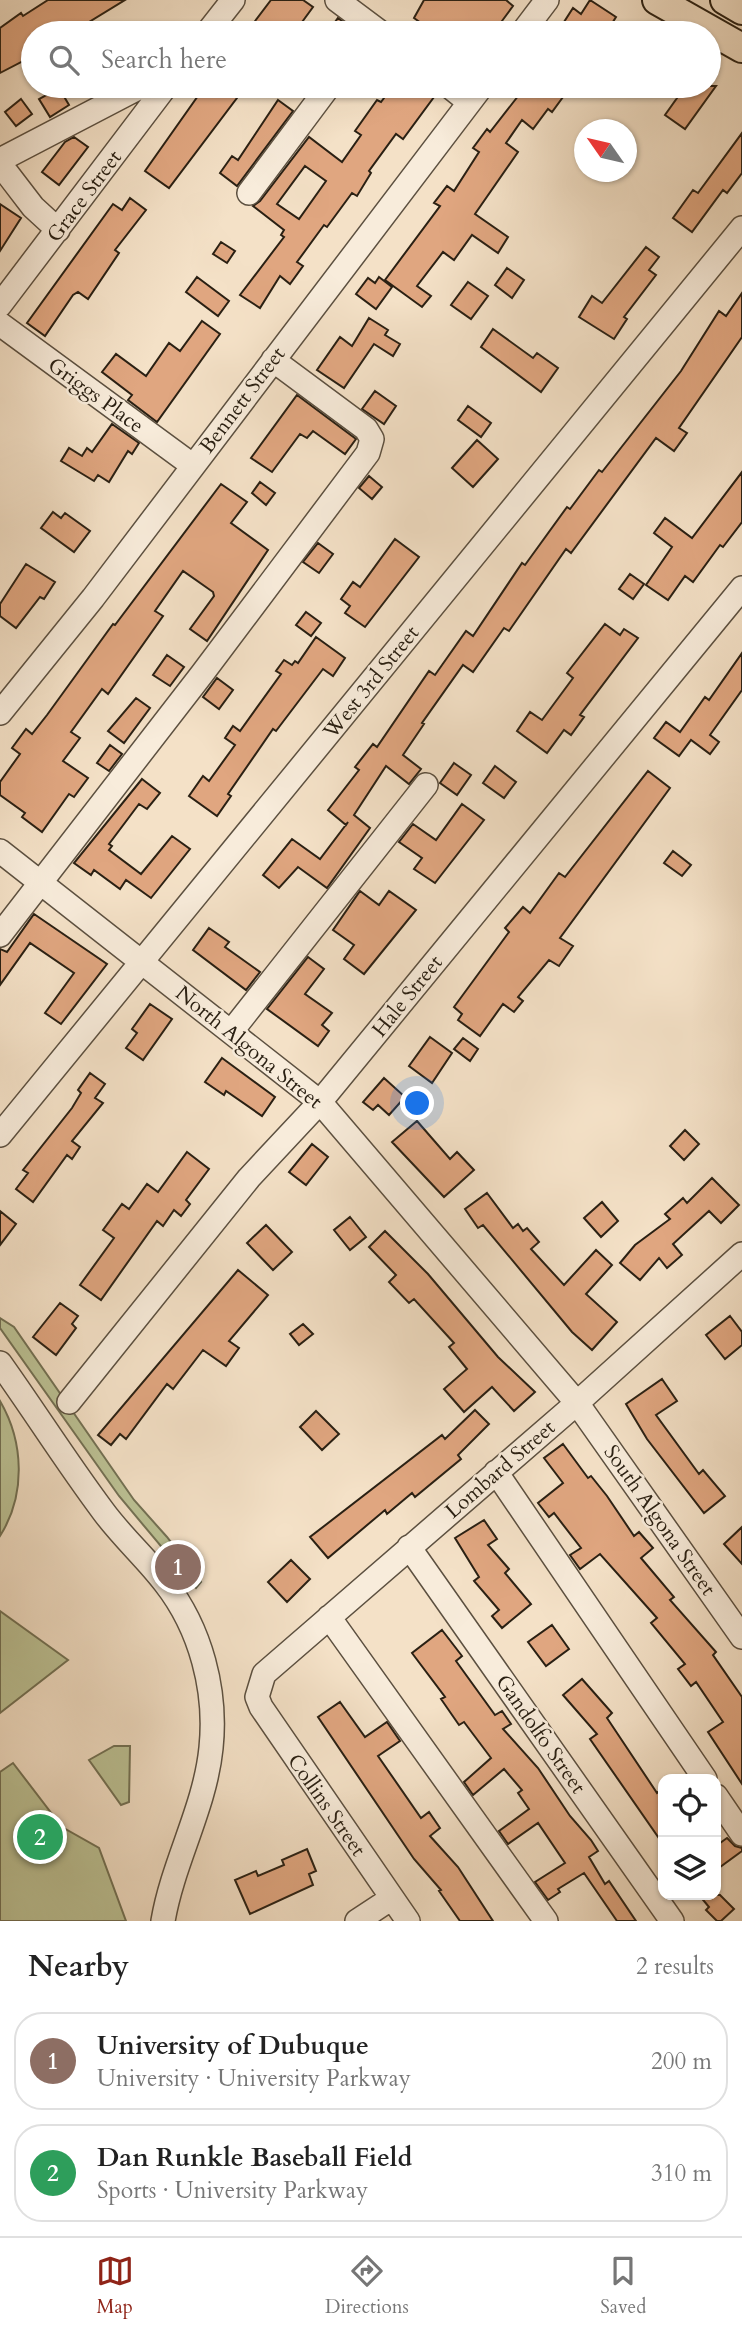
<!DOCTYPE html>
<html lang="en">
<head>
<meta charset="utf-8">
<style>
  :root { --surface:#fff; --page:#f2f2f2; --text:#222; --muted:#767676; --line:#e0e0e0; --accent:#8f2418 }
  body { margin:0; font-family:Cardo,serif; background:var(--page); color:var(--text) }
  .controls { position:absolute; right:21px; bottom:21px; display:grid; overflow:hidden; border-radius:14px; box-shadow:0 2px 5px #0004 }
  .controls button { width:63px; height:63px; display:grid; place-items:center; padding:0; border:0; border-bottom:2px solid var(--line); background:var(--surface); color:var(--text); font:35px sans-serif }
  .compass { position:absolute; left:574px; top:119px; width:63px; height:63px; border-radius:50%; background:var(--surface); box-shadow:0 2px 5px #0004; rotate:304deg }
  .you { position:absolute; left:418px; top:1104px; width:24px; height:24px; margin:-18px; border:5px solid #fff; border-radius:50%; background:#1a73e8; box-shadow:0 0 0 10px #1a73e833 }
  .badge { display:grid; place-items:center; width:46px; height:46px; border-radius:50%; background:var(--accent); color:#fff; font-size:23px; font-weight:700 }
  .pin { position:absolute; translate:-50% -50%; border:4px solid #fff; box-shadow:0 2px 7px #0006 }
  .list { margin:0; padding:0; list-style:none }
  h2 { display:flex; justify-content:space-between; align-items:center; height:91px; margin:0; padding:0 28px; font-size:30px }
  h2 small { font-size:23px; font-weight:400; color:var(--muted) }
  .list li { display:grid; grid-template-columns:46px 1fr auto; gap:21px; align-items:center; box-sizing:border-box; height:98px; margin:0 14px 14px; padding:0 14px; border:2px solid var(--line); border-radius:28px }
  .list b { display:block; font-size:26px; white-space:nowrap }
  .list p { margin:0; font-size:23px; white-space:nowrap; color:var(--muted) }
  .list em { font-size:23px; font-style:normal; color:var(--muted) }
  .icon { flex:none; width:38px; height:38px; fill:none; stroke:currentColor; stroke-width:2; stroke-linecap:round; stroke-linejoin:round }
  .map { position:relative; flex:none; width:742px; height:1921px; overflow:hidden }
  .search { position:absolute; background:var(--surface); box-shadow:0 2px 5px #0004; left:21px; right:21px; top:21px; height:77px; display:flex; align-items:center; gap:18px; box-sizing:border-box; padding:0 24px; border-radius:38px; color:var(--muted); font-size:26px }
  .sheet { height:315px; background:var(--surface) }
  nav { display:flex; justify-content:space-around; align-items:center; box-sizing:border-box; height:98px; border-top:2px solid var(--line); background:var(--surface); font-size:19px; color:var(--muted) }
  nav a { display:grid; justify-items:center; gap:4px }
  nav .on { color:var(--accent) }
  .map>svg:first-child { display:block }
  .green { fill:#bcc295; stroke:#737154; stroke-width:2 }
  .building { fill:#e0a680; stroke:#2a2013; stroke-width:2; fill-rule:evenodd }
  .lines { fill:none; stroke-linecap:round; stroke-linejoin:round }
  .minor-casing { stroke:#5c5040; stroke-width:26 }
  .major-casing { stroke:#2a2013; stroke-width:32 }
  .minor { stroke:#f8ecdb; stroke-width:23 }
  .major { stroke:#f4e1c7; stroke-width:28 }
  .labels { text-anchor:middle; stroke-width:5; stroke-linejoin:round; paint-order:stroke }
  .street-label { font-size:21px; fill:#2a2013; stroke:#f8ecdb }
</style>
</head>
<body>
<div class="map">
<svg width="742" height="1921" viewBox="0 0 742 1921">
  <rect width="100%" height="100%" fill="#f4e1c7"/>
  <filter id="stains"><feTurbulence type="fractalNoise" baseFrequency=".00286" numOctaves="4"/><feColorMatrix values="0 0 0 0 .2 0 0 0 0 .09 0 0 0 0 .02 0 0 0 .5 -.17"/></filter>
  <radialGradient id="worn" r=".72"><stop offset=".6" stop-color="#630" stop-opacity="0"/><stop offset="1" stop-color="#630" stop-opacity=".3"/></radialGradient>
  <!-- green -->
  <path class="green" d="M0 1318 14 1327 134 1500 167 1537 201 1582 196 1588 119 1496 0 1328Z
    M0 1401C24 1442 26 1495 0 1536Z
    M0 1611 68 1660 0 1713Z
    M114 1746H130L129 1802 121 1805 89 1760Z
    M13 1763 62 1827 99 1848 126 1921H0V1772Z"/>
  <!-- building -->
  <path class="building" d="M48 0H125L71 33H33V56L0 73V28L21 13 23 16Z
    M271 0H303L313 7 294 33H246Z
    M424 0H506L513 6 499 25 508 33H435L414 18Z
    M590 0 616 17 606 33H581L564 22 573 8 581 14Z
    M338 18 358 33H327Z
    M205 86H246L169 188 145 171Z
    M393 86H418L434 97 403 139 396 134 369 171 371 173 357 196 352 193 327 227 324 225 297 262 303 266 290 284 280 276 260 308 240 295 284 237 281 235 284 230 253 206 260 201 309 137 342 162 361 135 355 131 377 100 381 102ZM305 166 326 181 299 219 277 204Z
    M526 86H571L552 112 548 109 533 129 522 120 506 143 518 152 475 214 508 237 498 253 472 235 454 260 443 252 417 286 431 296 422 307 385 280 440 206 434 203 447 186 454 191 479 152 473 148 487 129 490 132Z
    M657 86H716L685 129 665 115 677 98Z
    M59 88 69 105 50 117 39 99Z
    M21 99 32 114 16 126 5 112Z
    M278 100 293 111 237 186 220 173 232 156 238 160Z
    M742 133V173L727 193 723 190 692 232 673 218 693 190 698 193Z
    M74 137 88 147 59 185 42 172 65 142Z
    M130 198 146 210 115 250 119 253 88 299 78 292 73 295 45 336 27 323 113 204 122 210Z
    M0 204 21 218 0 251Z
    M221 242 235 251 227 263 213 254Z
    M646 247 659 257 649 270 656 275 624 317 627 319 614 339 579 317 592 296 602 303Z
    M507 268 524 280 512 298 495 285Z
    M197 277 229 301 218 316 186 292Z
    M379 277 392 287 376 309 356 294 368 278 375 283Z
    M468 282 488 296 471 319 451 305Z
    M742 293V337L679 428 687 433 674 451 656 438 571 553 566 549 509 631 504 628 473 672 463 665 422 723 424 724 403 755 421 769 409 784 386 766 354 815 370 828 327 888 298 867 279 888 263 875 292 839 320 859 348 822 346 825 328 810 359 770 355 767 373 744 377 747 429 671 435 675 466 631 473 636 522 563 525 565 567 507 570 509 599 470 602 472 681 371 719 311 726 316Z
    M369 318 388 330 385 335 400 344 393 356 374 344 344 388 317 370 340 337 352 346Z
    M202 321 220 334 157 422 128 400 132 395 102 372 116 354 146 376 169 343 180 351Z
    M493 329 533 358 537 353 558 368 541 392 481 347Z
    M375 391 396 406 384 424 362 409Z
    M297 395 356 439 345 454 313 431 307 438 300 434 272 472 251 458Z
    M468 406 491 423 481 437 458 420Z
    M112 424 139 443 132 454 128 451 109 482 98 475 94 481 61 461 69 448 82 456 87 448 92 452Z
    M477 440 498 459 473 487 452 468Z
    M742 472V522L723 547 720 545 693 582 685 576 668 600 646 585 672 547 654 533 665 518 692 538Z
    M369 476 382 487 372 499 359 488Z
    M260 482 275 493 266 505 252 493Z
    M221 484 247 502 231 523 268 550 207 641 190 629 214 596 213 592 183 571 155 611 163 616 108 694 102 689 71 732 80 738 63 761 88 778 74 797 69 794 42 832 22 817 25 813 0 795V782L20 754 12 748 26 729 32 734 47 715 113 624 115 625Z
    M53 512 61 518 65 513 90 531 74 552 41 528Z
    M395 539 419 557 365 627 345 613 350 606 341 599 353 582 360 587Z
    M318 543 333 554 319 573 303 562Z
    M26 564 55 582 44 599 40 597 16 628 0 616V604Z
    M630 574 644 584 633 599 619 589Z
    M306 612 321 623 311 636 296 625Z
    M605 624 620 635 624 629 638 638 580 715 584 717 571 735 564 730 547 753 517 731 530 712 542 720 573 678 567 673Z
    M316 637 345 658 333 676 323 669 276 731 273 729 228 794 231 796 217 816 189 796 203 776 209 781 235 745 225 738 233 726 240 731 281 674 276 671 284 660 292 665 295 661 298 663Z
    M742 653V690L710 735 719 742 710 754 691 740 679 756 654 738 666 722 680 732 705 697 709 700Z
    M167 655 184 667 170 686 153 675Z
    M217 678 233 690 219 709 203 697Z
    M136 698 150 708 124 743 108 731Z
    M110 745 122 754 109 771 97 763Z
    M454 763 471 775 457 795 440 783Z
    M495 766 516 782 504 798 483 783Z
    M648 771 670 788 560 938 573 946 559 966 549 960 518 997 523 1001 514 1012 503 1004 480 1036 458 1020 462 1014 454 1007 509 932 505 928 523 907 530 913 559 873 565 877Z
    M142 779 160 793 147 809 139 804 109 844 112 846 109 850 141 874 172 836 190 849 151 898 126 880 120 889 94 870 91 875 74 863Z
    M462 804 484 820 435 883 414 869 422 858 399 842 413 824 436 840Z
    M673 851 691 865 682 876 664 863Z
    M360 891 379 905 389 891 416 910 364 974 344 959 354 945 333 930Z
    M34 914 107 964 61 1024 45 1013 74 973 30 943 0 985V949L7 952Z
    M209 928 229 942 225 947 260 972 246 990 193 950Z
    M308 957 324 969 305 994 332 1013 322 1025 329 1031 318 1046 267 1009Z
    M150 1004 172 1019 143 1060 126 1048 137 1033 132 1029Z
    M430 1037 452 1053 432 1083 409 1066Z
    M463 1038 478 1049 470 1061 454 1049Z
    M222 1058 275 1097 262 1116 226 1091 224 1095 205 1082Z
    M90 1073 105 1084 95 1098 103 1103 72 1141 80 1147 72 1159 67 1155 33 1202 16 1189 28 1173 23 1170 72 1108 81 1093 78 1090Z
    M384 1078 405 1097 389 1115 378 1105 373 1110 363 1102Z
    M417 1121 450 1159 457 1152 474 1170 444 1197 392 1142Z
    M685 1130 699 1144 684 1160 670 1146Z
    M312 1144 328 1157 306 1185 289 1172Z
    M187 1152 209 1169 186 1200 190 1204 181 1216 174 1210 163 1226 157 1221 101 1300 80 1285 114 1238 103 1230 122 1204 129 1209 147 1184 158 1192Z
    M712 1178 739 1205 721 1223 709 1211 673 1244 682 1255 667 1268 659 1258 640 1280 620 1263 635 1245 670 1219 665 1214 683 1198 687 1203Z
    M487 1193 513 1228 518 1224 523 1231 527 1228 539 1242 531 1249 564 1285 596 1250 612 1265 586 1294 617 1322 592 1350 572 1332 483 1225 478 1228 465 1209Z
    M602 1202 618 1221 601 1237 584 1218Z
    M0 1211 16 1224 0 1245Z
    M350 1217 366 1237 350 1250 334 1230Z
    M266 1225 292 1252 273 1270 247 1243Z
    M385 1231 428 1274 498 1357 535 1392 514 1411 492 1387 464 1412 444 1389 467 1369 449 1347 454 1343 414 1299 409 1303 389 1282 396 1275 369 1247Z
    M238 1270 268 1295 229 1341 239 1348 226 1366 203 1350 173 1389 167 1384 126 1439 120 1434 111 1445 98 1435Z
    M60 1303 78 1316 72 1324 76 1328 56 1355 33 1337Z
    M730 1316 742 1332V1345L725 1359 706 1335Z
    M303 1324 313 1334 299 1345 290 1334Z
    M662 1379 677 1401 656 1415 699 1474 703 1470 725 1496 704 1513 647 1439 626 1404Z
    M475 1410 489 1424 458 1455 461 1459 415 1497 412 1493 387 1514 385 1510 328 1558 310 1537 442 1435 445 1439Z
    M316 1411 339 1434 322 1450 300 1427Z
    M563 1444 588 1478 591 1476 607 1496 634 1536 639 1532 653 1548 641 1558 674 1597 670 1600 716 1652 713 1655 742 1697V1784L708 1732 723 1722 696 1682 691 1686 678 1669 685 1664 651 1623 657 1618 600 1554 580 1569 570 1555 581 1548 554 1513 549 1517 538 1503 563 1483 544 1458Z
    M484 1520 497 1539 488 1545 509 1569 505 1573 531 1604 502 1628 492 1616 499 1610 474 1581 479 1577 455 1538Z
    M742 1527V1564L724 1544Z
    M291 1560 310 1579 287 1602 268 1582Z
    M552 1625 569 1649 546 1666 528 1642Z
    M442 1630 462 1656 456 1661 495 1715 502 1711 511 1724 503 1729 538 1768 570 1816 591 1840 598 1851 589 1857 605 1884 609 1881 636 1921H617L584 1873 558 1889 560 1892 548 1900 535 1882 565 1863 538 1823 508 1844 499 1831 529 1809 518 1793 522 1790 504 1769 473 1795 464 1782 491 1758 464 1722 459 1725 441 1699 445 1697 412 1653Z
    M582 1679 612 1713 607 1718 657 1793 663 1788V1844L590 1739 597 1734 563 1695Z
    M340 1702 365 1737 387 1722 400 1741 378 1756 421 1818 429 1812 440 1828 430 1836 458 1867 493 1921H460L439 1891 441 1890 414 1859 318 1717Z
    M727 1838 735 1846 742 1848V1851L716 1870V1846Z
    M307 1849 316 1871 309 1874 313 1885 250 1914 235 1880 256 1871 258 1876 284 1865 282 1860Z
    M699 1895H720L734 1909 721 1921H717L706 1910 709 1907Z"/>
  <g class="lines">
    <!-- minor casing -->
    <g class="minor-casing">
      <path id="minor" d="M337 0 381 33
        M207 33 233 0
        M522 33 547 0
        M449 86 469 102
        M0 160 142 86
        M0 164 33 207 58 230
        M249 193 329 86
        M0 305 166 86
        M0 324 192 465
        M0 713 93 598 482 86
        M0 851 320 1102 577 1403 742 1637
        M0 935 202 674 368 453 372 439 366 429 273 360
        M231 1032 426 785
        M0 1135 742 228
        M0 1363C35 1412 67 1463 103 1511 122 1537 146 1558 165 1583 201 1629 217 1691 211 1748 205 1808 173 1862 163 1921
        M69 1402 249 1178 320 1102 742 588
        M496 1472 705 1779
        M409 1547 672 1921
        M329 1617 546 1921
        M716 1796 742 1834
        M357 1921 392 1898
        M408 1921 261 1707 257 1697 264 1674 577 1403 742 1254"/>
    </g>
    <!-- major casing -->
    <g class="major-casing">
      <path id="major" d="M657 0 742 48
        M725 0 742 10"/>
    </g>
    <!-- minor -->
    <use href="#minor" class="minor"/>
    <!-- major -->
    <use href="#major" class="major"/>
  </g>
  <g class="labels">
    <!-- street labels -->
    <g class="street-label">
      <text transform="translate(84 196) rotate(-53)" y="7">Grace Street</text>
      <text transform="translate(96 395) rotate(36)" y="7">Griggs Place</text>
      <text transform="translate(242 400) rotate(-53)" y="7">Bennett Street</text>
      <text transform="translate(371 682) rotate(-51)" y="7">West 3rd Street</text>
      <text transform="translate(407 996) rotate(-51)" y="7">Hale Street</text>
      <text transform="translate(249 1047) rotate(39)" y="7">North Algona Street</text>
      <text transform="translate(500 1469) rotate(-41)" y="7">Lombard Street</text>
      <text transform="translate(660 1520) rotate(55)" y="7">South Algona Street</text>
      <text transform="translate(541 1734) rotate(55)" y="7">Gandolfo Street</text>
      <text transform="translate(327 1805) rotate(55)" y="7">Collins Street</text>
    </g>
  </g>
  <rect width="100%" height="100%" filter="url(#stains)"/>
  <rect width="100%" height="100%" fill="url(#worn)"/>
</svg>
<div class="controls">
<button><svg class="icon" aria-label="locate" viewBox="0 0 24 24"><circle cx="12" cy="12" r="6"/><path d="M12 2v4M12 18v4M2 12h4M18 12h4"/></svg></button>
<button><svg class="icon" aria-label="layers" viewBox="0 0 24 24"><path d="M12 4l9 5-9 5-9-5zM3 14l9 5 9-5"/></svg></button>
</div>
<svg class="compass" viewBox="-18 -18 36 36"><path d="M0-13l5 13h-10z" fill="#e53935"/><path d="M0 13l5-13h-10z" fill="#767676"/></svg>
<div class="you"></div>
<div class="pin badge" style="left:178px;top:1567px;background:#8d6e63">1</div>
<div class="pin badge" style="left:40px;top:1837px;background:#2e9e5b">2</div>
<div class="search"><svg class="icon" aria-label="search" viewBox="0 0 24 24"><circle cx="10" cy="10" r="6"/><path d="M15 15l6 6"/></svg>Search here</div>
</div>
<section class="sheet">
<h2>Nearby<small>2 results</small></h2>
<ul class="list">
<li><span class="badge" style="background:#8d6e63">1</span><div><b>University of Dubuque</b><p>University · University Parkway</p></div><em>200 m</em></li>
<li><span class="badge" style="background:#2e9e5b">2</span><div><b>Dan Runkle Baseball Field</b><p>Sports · University Parkway</p></div><em>310 m</em></li>
</ul>
</section>
<nav>
<a class="on"><svg class="icon" aria-label="map" viewBox="0 0 24 24"><path d="M3 6l6-2 6 2 6-2v14l-6 2-6-2-6 2zM9 4v14M15 6v14"/></svg>Map</a>
<a><svg class="icon" aria-label="directions" viewBox="0 0 24 24"><path d="M12 3l9 9-9 9-9-9zM9 14v-3h6M13 9l2 2-2 2"/></svg>Directions</a>
<a><svg class="icon" aria-label="saved" viewBox="0 0 24 24"><path d="M7 4h10v16l-5-4-5 4z"/></svg>Saved</a>
</nav>
</body>
</html>
